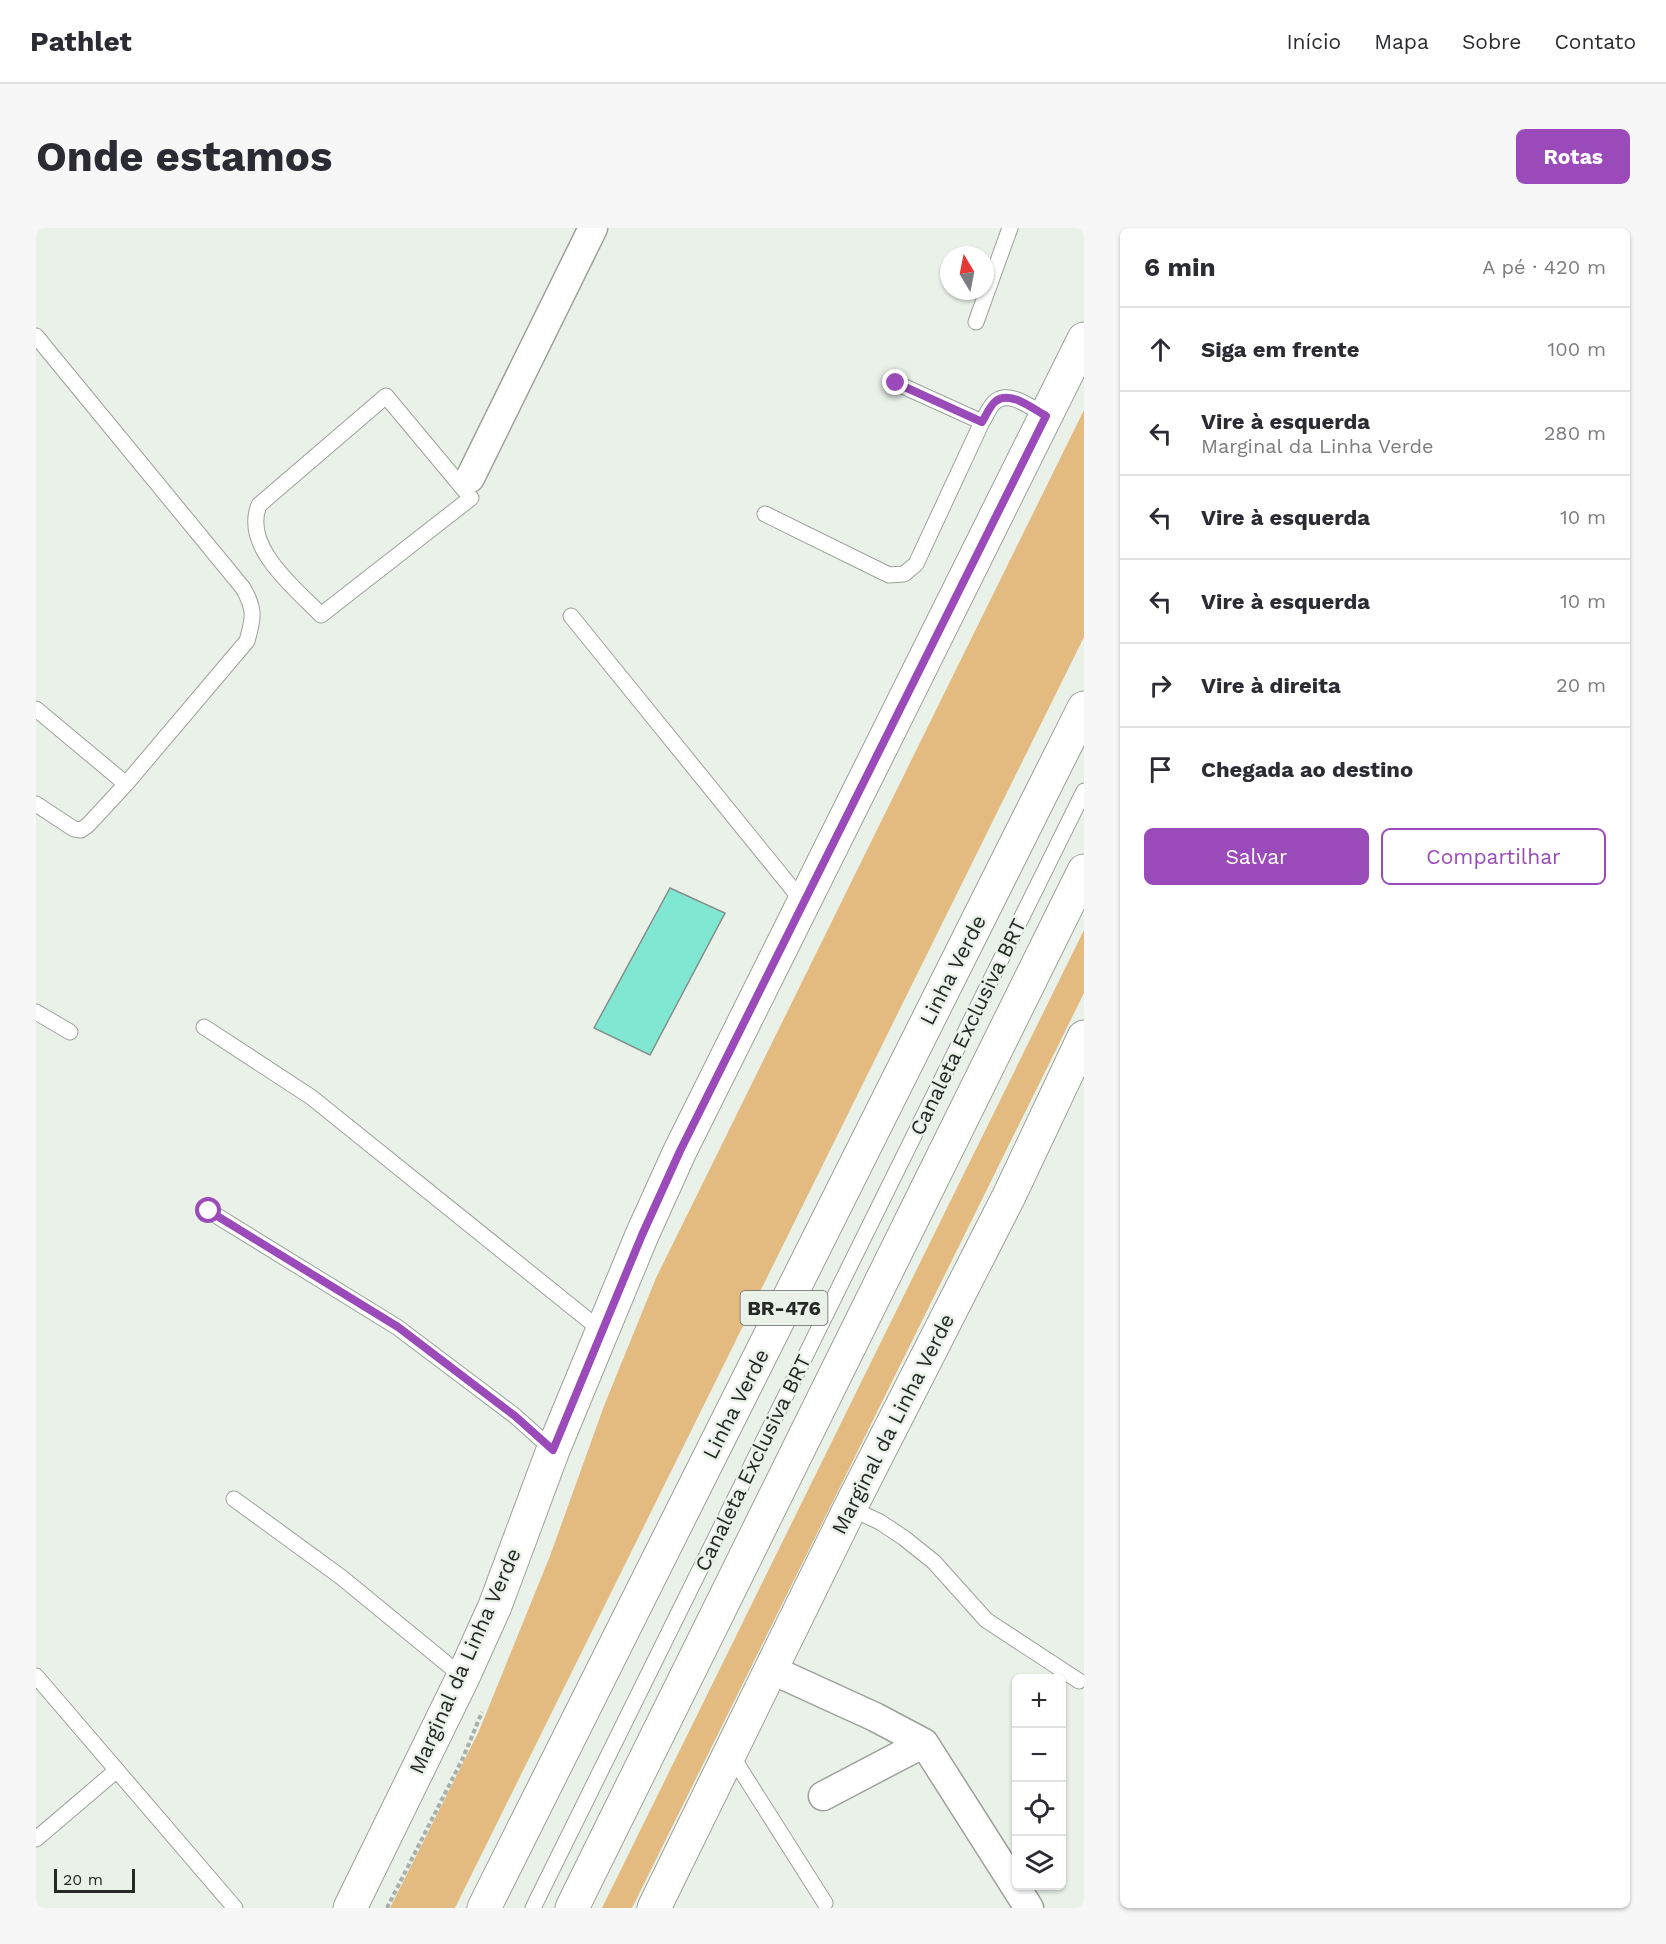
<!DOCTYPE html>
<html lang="pt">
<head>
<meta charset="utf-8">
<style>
  :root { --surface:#fff; --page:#f7f7f7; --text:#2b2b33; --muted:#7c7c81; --line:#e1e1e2; --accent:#9b4aba }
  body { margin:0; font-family:"Work Sans",sans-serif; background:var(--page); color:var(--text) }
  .controls { position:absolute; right:18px; bottom:18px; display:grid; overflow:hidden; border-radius:9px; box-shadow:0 2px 4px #0004 }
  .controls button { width:54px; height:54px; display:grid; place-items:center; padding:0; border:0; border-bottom:2px solid var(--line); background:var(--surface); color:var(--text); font:30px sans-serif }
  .compass { position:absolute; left:904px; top:18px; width:54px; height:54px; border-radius:50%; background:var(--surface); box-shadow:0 2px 4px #0004; rotate:350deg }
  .scale { position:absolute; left:18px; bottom:15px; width:81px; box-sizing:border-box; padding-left:6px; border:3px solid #262926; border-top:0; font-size:16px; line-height:21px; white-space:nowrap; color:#262926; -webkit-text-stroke:4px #e9f1e9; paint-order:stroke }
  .stop { position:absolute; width:18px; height:18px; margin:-14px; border:4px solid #9b4aba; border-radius:50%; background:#fff }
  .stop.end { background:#9b4aba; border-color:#fff; box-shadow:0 2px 6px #0008 }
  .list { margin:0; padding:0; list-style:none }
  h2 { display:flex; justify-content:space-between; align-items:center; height:78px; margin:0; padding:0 24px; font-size:26px }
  h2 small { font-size:20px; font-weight:400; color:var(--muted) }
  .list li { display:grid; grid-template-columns:39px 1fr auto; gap:18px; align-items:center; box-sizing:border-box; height:84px; padding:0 24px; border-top:2px solid var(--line) }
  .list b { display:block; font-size:22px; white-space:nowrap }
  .list p { margin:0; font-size:20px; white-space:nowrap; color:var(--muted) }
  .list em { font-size:20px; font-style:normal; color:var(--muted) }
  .actions { display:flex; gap:12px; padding:18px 24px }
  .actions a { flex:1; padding:14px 0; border:2px solid var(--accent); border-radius:9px; text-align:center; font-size:21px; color:var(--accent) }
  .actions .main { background:var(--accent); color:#fff }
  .icon { flex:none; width:33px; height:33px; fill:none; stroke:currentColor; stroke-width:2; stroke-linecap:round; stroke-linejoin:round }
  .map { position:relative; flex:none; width:1048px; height:1680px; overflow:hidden; border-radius:9px }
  header { display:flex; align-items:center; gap:36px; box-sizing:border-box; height:84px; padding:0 30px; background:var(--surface); border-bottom:2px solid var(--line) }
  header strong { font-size:28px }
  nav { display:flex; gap:33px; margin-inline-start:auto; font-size:21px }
  .intro { display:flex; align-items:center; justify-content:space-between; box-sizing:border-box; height:144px; padding:0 36px }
  h1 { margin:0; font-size:42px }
  .button { padding:15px 27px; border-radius:9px; background:var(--accent); color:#fff; font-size:21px; font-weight:700 }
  main { display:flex; gap:36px; padding:0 36px }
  aside { flex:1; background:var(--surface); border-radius:9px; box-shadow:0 2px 4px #0004 }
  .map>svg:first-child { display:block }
  .green { fill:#e3bb81 }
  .building { fill:#80e8d2; stroke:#848f8c; stroke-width:1.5 }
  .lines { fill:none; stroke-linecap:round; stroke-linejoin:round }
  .service-casing { stroke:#9ba29a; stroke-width:17 }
  .minor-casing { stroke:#9ba29a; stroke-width:31 }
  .secondary-casing { stroke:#9ba29a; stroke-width:35 }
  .trunk-casing { stroke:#9ba29a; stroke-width:35 }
  .path { stroke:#a9afa9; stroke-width:4; stroke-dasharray:4.5 3; stroke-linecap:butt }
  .service { stroke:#fff; stroke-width:15 }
  .minor { stroke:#fff; stroke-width:28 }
  .secondary { stroke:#fff; stroke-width:33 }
  .trunk { stroke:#fff; stroke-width:33 }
  .route { stroke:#9b4aba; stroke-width:8 }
  .labels { text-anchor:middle; stroke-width:5; stroke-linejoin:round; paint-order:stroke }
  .shield { fill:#e9f1e9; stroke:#606560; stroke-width:1.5 }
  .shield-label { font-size:20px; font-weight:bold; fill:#262926 }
  .street-label { font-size:21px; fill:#262926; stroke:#e9f1e9 }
</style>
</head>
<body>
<header>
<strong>Pathlet</strong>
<nav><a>Início</a><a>Mapa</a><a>Sobre</a><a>Contato</a></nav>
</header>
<div class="intro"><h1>Onde estamos</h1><a class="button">Rotas</a></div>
<main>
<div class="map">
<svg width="1048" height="1680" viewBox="0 0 1048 1680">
  <rect width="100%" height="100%" fill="#e9f1e9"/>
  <!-- green -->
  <path class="green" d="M1048 182V409L419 1680H354L443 1503 514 1328 568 1178 620 1050Z
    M1048 702V765L596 1680H566Z"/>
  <!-- building -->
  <path class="building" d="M634 660 689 685 614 827 558 800Z"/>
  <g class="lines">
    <!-- service casing -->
    <g class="service-casing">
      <path id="service" d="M940 94 974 0
        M0 108 207 360C219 381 218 389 211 413L90 556 52 597 45 602 38 601 0 576
        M860 155 946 194
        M350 168 435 270 285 387C259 360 206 319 223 277Z
        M729 286 853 347 868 346 880 336 946 194C950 188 954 177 960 173 974 162 997 181 1010 188
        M535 388 767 674
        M0 481 90 556
        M0 784 34 804
        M168 799 275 869 566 1103
        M173 983 361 1099 479 1188 517 1222
        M198 1271 305 1349 427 1449
        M814 1280 844 1294 868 1310 898 1334 950 1392 1043 1453
        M0 1448 199 1680
        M694 1525 789 1675
        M0 1611 81 1542
        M497 1680 1048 563"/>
    </g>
    <!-- minor casing -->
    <g class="minor-casing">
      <path id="minor" d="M434 250 557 0
        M736 1442 839 1489 888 1515 993 1680
        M787 1568 888 1515"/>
    </g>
    <!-- secondary casing -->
    <g class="secondary-casing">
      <path id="secondary" d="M314 1680 427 1449 459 1378 517 1222 606 1007 644 923 1048 111
        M618 1680 814 1280 973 968 1048 809"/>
    </g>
    <!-- trunk casing -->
    <g class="trunk-casing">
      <path id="trunk" d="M448 1680 1048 480
        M536 1680 1048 643"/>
    </g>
    <!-- path -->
    <path class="path" d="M351 1680 427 1530 446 1484"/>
    <!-- service -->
    <use href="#service" class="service"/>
    <!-- minor -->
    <use href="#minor" class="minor"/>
    <!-- secondary -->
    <use href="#secondary" class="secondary"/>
    <!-- trunk -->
    <use href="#trunk" class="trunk"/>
  </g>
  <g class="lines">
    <!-- route -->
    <path class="route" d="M173 983 362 1099 479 1188 517 1222 606 1007 644 923 1010 188C997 181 974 162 960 173 954 177 950 188 946 194L860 155"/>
  </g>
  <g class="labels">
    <!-- shield labels -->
    <rect class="shield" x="704.5" y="1063" width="87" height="34" rx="4.5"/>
    <g class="shield-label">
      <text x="748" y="1087">BR-476</text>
    </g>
    <!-- street labels -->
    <g class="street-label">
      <text transform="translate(917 742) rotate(-63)" y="7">Linha Verde</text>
      <text transform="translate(932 799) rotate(-64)" y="7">Canaleta Exclusiva BRT</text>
      <text transform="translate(700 1176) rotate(-63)" y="7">Linha Verde</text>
      <text transform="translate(857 1196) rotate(-63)" y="7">Marginal da Linha Verde</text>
      <text transform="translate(717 1235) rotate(-64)" y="7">Canaleta Exclusiva BRT</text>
      <text transform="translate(429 1433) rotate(-66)" y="7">Marginal da Linha Verde</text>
    </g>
  </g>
</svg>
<div class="controls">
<button>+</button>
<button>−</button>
<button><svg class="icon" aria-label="locate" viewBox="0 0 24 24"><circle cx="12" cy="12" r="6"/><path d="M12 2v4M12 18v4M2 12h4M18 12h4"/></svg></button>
<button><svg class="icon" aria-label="layers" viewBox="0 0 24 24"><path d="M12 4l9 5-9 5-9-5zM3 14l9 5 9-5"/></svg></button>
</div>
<svg class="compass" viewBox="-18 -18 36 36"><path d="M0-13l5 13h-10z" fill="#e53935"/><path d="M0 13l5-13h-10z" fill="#7c7c81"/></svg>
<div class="scale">20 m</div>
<div class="stop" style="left:173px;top:983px"></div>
<div class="stop end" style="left:860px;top:155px"></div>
</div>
<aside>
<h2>6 min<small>A pé · 420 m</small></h2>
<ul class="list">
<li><svg class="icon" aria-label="ahead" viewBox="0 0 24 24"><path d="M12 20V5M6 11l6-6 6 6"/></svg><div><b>Siga em frente</b></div><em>100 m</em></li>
<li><svg class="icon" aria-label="left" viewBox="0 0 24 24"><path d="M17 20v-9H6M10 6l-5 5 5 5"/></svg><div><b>Vire à esquerda</b><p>Marginal da Linha Verde</p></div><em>280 m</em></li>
<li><svg class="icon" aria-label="left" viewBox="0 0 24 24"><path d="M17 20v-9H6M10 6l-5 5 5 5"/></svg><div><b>Vire à esquerda</b></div><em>10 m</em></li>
<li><svg class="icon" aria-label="left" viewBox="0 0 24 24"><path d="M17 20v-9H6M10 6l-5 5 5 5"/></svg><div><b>Vire à esquerda</b></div><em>10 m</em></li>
<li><svg class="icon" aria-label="right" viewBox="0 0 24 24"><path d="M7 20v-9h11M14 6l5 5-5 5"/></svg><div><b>Vire à direita</b></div><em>20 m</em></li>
<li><svg class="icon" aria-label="arrive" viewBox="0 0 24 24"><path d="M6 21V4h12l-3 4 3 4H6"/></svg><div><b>Chegada ao destino</b></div></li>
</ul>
<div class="actions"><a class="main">Salvar</a><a>Compartilhar</a></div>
</aside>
</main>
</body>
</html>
